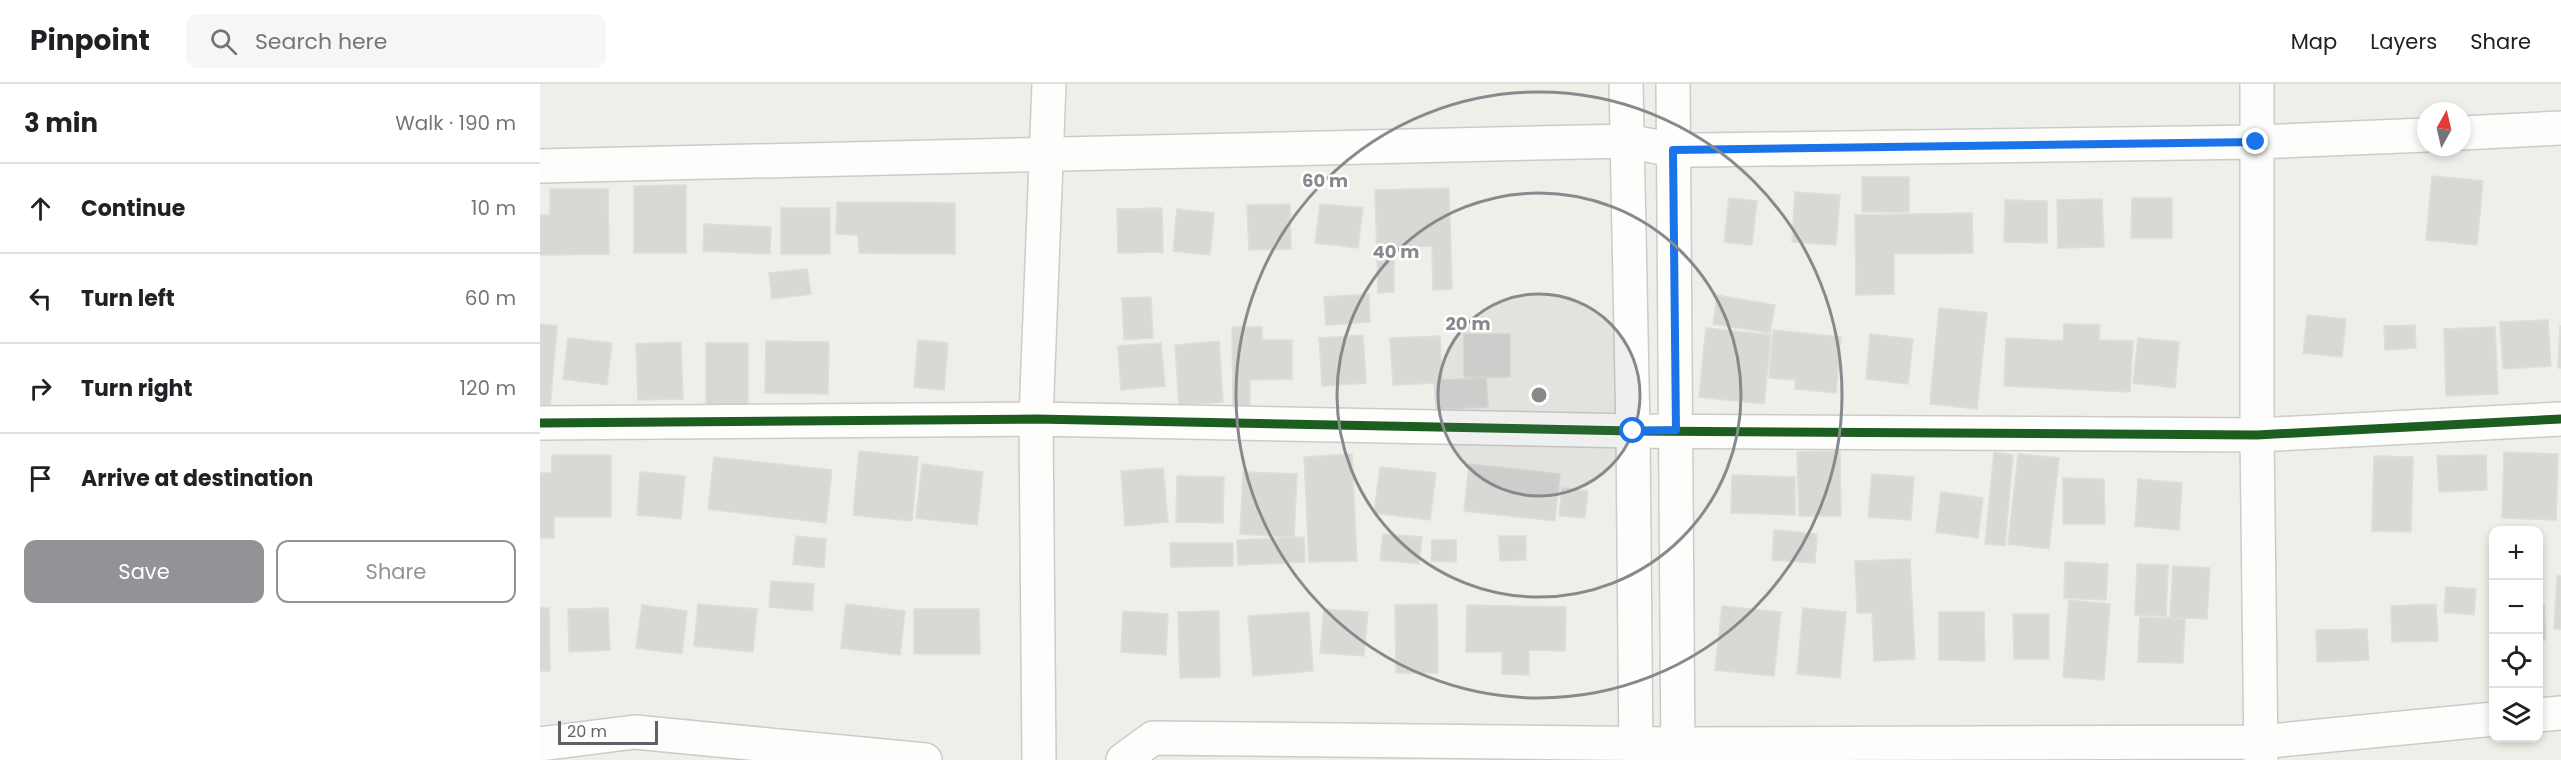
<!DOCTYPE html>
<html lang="en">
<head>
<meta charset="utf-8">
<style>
  :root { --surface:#fff; --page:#f6f6f6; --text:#202124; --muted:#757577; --line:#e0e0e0; --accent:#919396 }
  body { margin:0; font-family:Poppins,sans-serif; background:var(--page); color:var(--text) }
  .controls { position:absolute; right:18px; bottom:18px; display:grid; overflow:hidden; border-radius:12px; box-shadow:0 3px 9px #0003 }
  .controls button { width:54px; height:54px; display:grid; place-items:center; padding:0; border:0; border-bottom:2px solid var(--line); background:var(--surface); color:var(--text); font:30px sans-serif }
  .compass { position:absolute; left:1877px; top:18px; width:54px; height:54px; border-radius:50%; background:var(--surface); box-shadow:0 3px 9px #0003; rotate:8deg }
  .scale { position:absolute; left:18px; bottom:15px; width:100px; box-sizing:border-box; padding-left:6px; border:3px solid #5e6268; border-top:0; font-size:16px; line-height:21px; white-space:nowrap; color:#5e6268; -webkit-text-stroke:4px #fff; paint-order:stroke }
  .stop { position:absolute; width:18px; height:18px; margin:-14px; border:4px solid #1a73e8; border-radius:50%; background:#fff }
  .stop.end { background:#1a73e8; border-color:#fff; box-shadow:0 2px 6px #0008 }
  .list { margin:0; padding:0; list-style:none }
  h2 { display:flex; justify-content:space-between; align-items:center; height:78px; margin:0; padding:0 24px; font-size:26px }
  h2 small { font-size:20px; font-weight:400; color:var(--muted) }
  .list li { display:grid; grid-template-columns:39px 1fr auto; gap:18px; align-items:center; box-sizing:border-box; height:90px; padding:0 24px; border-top:2px solid var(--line) }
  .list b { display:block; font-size:22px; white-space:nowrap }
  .list em { font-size:20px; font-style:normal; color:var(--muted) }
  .actions { display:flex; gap:12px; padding:18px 24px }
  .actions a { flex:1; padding:14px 0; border:2px solid var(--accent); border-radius:12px; text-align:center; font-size:21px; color:var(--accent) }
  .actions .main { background:var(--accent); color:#fff }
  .icon { flex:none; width:33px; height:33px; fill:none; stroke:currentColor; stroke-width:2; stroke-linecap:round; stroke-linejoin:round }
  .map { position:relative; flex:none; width:2021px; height:676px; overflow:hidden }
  header { display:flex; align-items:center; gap:36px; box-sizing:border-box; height:84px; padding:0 30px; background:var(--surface); border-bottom:2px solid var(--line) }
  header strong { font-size:28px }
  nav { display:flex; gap:33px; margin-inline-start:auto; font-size:21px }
  .search { width:420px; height:54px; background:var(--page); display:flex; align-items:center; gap:15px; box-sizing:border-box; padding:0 21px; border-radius:12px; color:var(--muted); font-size:22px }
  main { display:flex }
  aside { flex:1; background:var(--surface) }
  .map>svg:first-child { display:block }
  .building { fill:#d8d8d5; stroke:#deddd8; stroke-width:1.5 }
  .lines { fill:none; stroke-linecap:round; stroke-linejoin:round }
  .street-casing { stroke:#cbccca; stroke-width:36 }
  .street { stroke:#fdfdfc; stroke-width:33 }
  .cycleway-casing { stroke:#fff; stroke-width:13 }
  .cycleway { stroke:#1b5e20; stroke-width:9 }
  .route { stroke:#1a73e8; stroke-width:8 }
  .ring { fill:none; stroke:#87898d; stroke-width:3 }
  .centre { fill:#87898d; stroke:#fff; stroke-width:3 }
  .ring-label { font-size:18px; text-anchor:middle; font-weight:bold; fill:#87898d; stroke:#fff; stroke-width:5; stroke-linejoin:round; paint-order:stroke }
</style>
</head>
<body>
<header>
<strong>Pinpoint</strong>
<div class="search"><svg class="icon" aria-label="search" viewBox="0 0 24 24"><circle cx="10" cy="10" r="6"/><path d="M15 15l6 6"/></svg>Search here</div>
<nav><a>Map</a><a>Layers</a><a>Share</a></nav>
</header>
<main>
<aside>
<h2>3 min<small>Walk · 190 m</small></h2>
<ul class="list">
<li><svg class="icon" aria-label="ahead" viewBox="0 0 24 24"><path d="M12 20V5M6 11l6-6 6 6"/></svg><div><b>Continue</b></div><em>10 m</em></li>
<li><svg class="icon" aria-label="left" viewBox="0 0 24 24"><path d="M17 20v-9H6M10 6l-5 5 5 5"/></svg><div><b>Turn left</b></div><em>60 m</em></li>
<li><svg class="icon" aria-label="right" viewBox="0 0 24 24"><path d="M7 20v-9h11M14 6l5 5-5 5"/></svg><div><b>Turn right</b></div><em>120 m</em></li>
<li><svg class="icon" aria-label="arrive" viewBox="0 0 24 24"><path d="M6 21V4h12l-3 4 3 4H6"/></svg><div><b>Arrive at destination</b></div></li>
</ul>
<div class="actions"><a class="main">Save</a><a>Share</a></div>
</aside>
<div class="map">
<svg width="2021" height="676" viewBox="0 0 2021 676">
  <rect width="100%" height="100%" fill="#efefea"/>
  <!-- building -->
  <path class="building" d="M1892 92 1943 97 1937 161 1886 156Z
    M1322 93H1369V128H1322Z
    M146 101V169H94V102Z
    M909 104 912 205 893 206 892 162 854 164V208L838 209 835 106Z
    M10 105H68L69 170 0 171V131H10Z
    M1255 108 1300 111 1296 161 1252 158Z
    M1189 114 1217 117 1212 161 1184 158Z
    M1592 114H1632V154H1591Z
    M1562 115 1564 163 1518 164 1517 116Z
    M1465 116 1507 117V159L1464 158Z
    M297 118 415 119V170L319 169 318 151 296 150Z
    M750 120 751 165 709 166 707 121Z
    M780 120 823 124 818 164 775 159Z
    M241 124H290V170H241Z
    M622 124 623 168 578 169 577 125Z
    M637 125 674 129 670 171 633 167Z
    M1432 129 1433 169 1354 170V210L1316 211 1315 131Z
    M164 140 231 143 230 170 163 167Z
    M267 185 271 210 232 215 229 189Z
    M829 210 830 238 786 241 784 213Z
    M1177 211 1235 221 1230 249 1173 240Z
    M611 213 613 254 584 256 582 214Z
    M1399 224 1447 229 1437 325 1390 320Z
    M1767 231 1806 235 1802 273 1763 269Z
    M2008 236 2011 282 1963 285 1960 238Z
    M0 240 17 242 10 324 0 323Z
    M1524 240 1560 241 1559 256 1593 257 1590 308 1464 302 1466 254 1523 257Z
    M1875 241 1876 264 1845 266 1844 242Z
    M2020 242H2021V284H2018Z
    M692 243H722V256H752V295L710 296V328H693Z
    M1955 243 1958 310 1906 312 1904 245Z
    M1166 244 1231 251 1224 320 1159 313Z
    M1233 246 1301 253 1296 309 1255 305 1256 296 1229 294Z
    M924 250H970V293H924Z
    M1330 250 1373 255 1368 300 1326 295Z
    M823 251 826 299 782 302 779 254Z
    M900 252 902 296 946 294 948 323 896 325 894 299 853 301 850 254Z
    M28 254 72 259 67 301 23 295Z
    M1598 254 1639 258 1635 304 1593 299Z
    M378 256 408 259 404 306 374 303Z
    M226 257 289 258 288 310 225 309Z
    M679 257 683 318 639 321 635 261Z
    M141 258 143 315 98 316 96 260Z
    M166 259H208V322H166Z
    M621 259 625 302 581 306 578 262Z
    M319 367 378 373 372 437 313 431Z
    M1300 367 1301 432H1259L1257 368Z
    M1454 368 1473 371 1465 462 1445 460Z
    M1964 368 2018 370 2016 436 1962 434Z
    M812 370 817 477 769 478 764 373Z
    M1478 370 1519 374 1509 465 1468 460Z
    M12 371H71V433H14V454H0V389H12Z
    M1946 371 1947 406 1899 408 1897 372Z
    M1834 372 1873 373 1871 448 1832 447Z
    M174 373 292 386 286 439 168 425Z
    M382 380 443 388 437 441 376 434Z
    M929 380 1020 390 1015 437 924 427Z
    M840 383 896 389 890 436 834 429Z
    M623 384 628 438 585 442 581 387Z
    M100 388 145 392 141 435 97 431Z
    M703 388 757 390 754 453 700 450Z
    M1332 390 1374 393 1371 436 1328 433Z
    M1192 391 1255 393V431L1191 429Z
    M637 392 684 393 683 439 636 438Z
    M1523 394 1564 395 1565 440H1523Z
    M1598 395 1642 399 1639 446 1595 442Z
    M1022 404 1048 407 1045 434 1019 432Z
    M1401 408 1443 414 1438 454 1396 448Z
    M1234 446 1277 450 1275 479 1232 476Z
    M843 450 882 453 879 480 840 476Z
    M256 452 286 455 284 484 253 480Z
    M959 452H986V476L960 477Z
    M764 453 765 478 698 481 697 456Z
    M892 456H916V478L891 477Z
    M630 459H693V482L631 483Z
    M1370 475 1375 575 1334 577 1332 529H1317L1315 477Z
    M1525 478 1568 480 1566 516 1524 514Z
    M1597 480 1628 481 1626 532 1595 531Z
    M1633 482 1670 484 1667 535 1630 533Z
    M2017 492H2021V545H2014Z
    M231 497 274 500 272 527 229 523Z
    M1906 503 1936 505 1934 531 1904 528Z
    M1529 516 1570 520 1564 596 1523 593Z
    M158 520 217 525 213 568 154 562Z
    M306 520 365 527 360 571 301 564Z
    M897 520 898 589H856L855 521Z
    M1896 520 1898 557 1852 558 1851 522Z
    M1998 520H2004L2006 556H1998Z
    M102 521 147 527 142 570 96 564Z
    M927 521 1026 523 1025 567 989 566V591L962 590V568H926Z
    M1182 522 1241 528 1234 592 1175 586Z
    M0 524H9L10 587H0Z
    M68 524 70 566 29 568 28 525Z
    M1263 524 1306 528 1300 594 1257 590Z
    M374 525H439L440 570H374Z
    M784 525 828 528 824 572 780 569Z
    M583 527 628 530 626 571 581 568Z
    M679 527 680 593 640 594 638 528Z
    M769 528 773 587 713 592 708 532Z
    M1399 528H1444L1445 577 1399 576Z
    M1473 530H1509V575H1474Z
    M1600 533 1645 535 1643 579 1598 578Z
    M1827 545 1829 576 1777 578 1776 546Z"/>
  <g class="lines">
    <!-- street casing -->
    <g class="street-casing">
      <path id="street" d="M1086 0 1093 347 1096 676
        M1133 0 1138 676
        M1717 0V351L1721 676
        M1922 49 2021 44
        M0 82 1087 57 1133 66H1162L1716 58 1886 51
        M0 339 496 335 1093 347 1717 351 2021 335
        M1998 631 2021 629
        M0 660 95 648 385 676
        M499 676 496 335 509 0
        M583 676 613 654 1138 660 1720 658 1954 635"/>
    </g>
    <!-- street -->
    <use href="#street" class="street"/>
    <!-- cycleway casing -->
    <g class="cycleway-casing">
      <path id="cycleway" d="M0 339 496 335 1093 347 1717 351 2021 335"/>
    </g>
    <!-- cycleway -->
    <use href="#cycleway" class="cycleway"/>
  </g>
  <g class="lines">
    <!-- route -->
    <path class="route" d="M1093 347 1136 346 1133 66 1716 58"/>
  </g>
  <!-- distance rings -->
  <circle cx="999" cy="311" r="101" fill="#87898d" fill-opacity=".12"/>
  <g class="ring">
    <circle cx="999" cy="311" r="101"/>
    <circle cx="999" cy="311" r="202"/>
    <circle cx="999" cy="311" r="303"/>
  </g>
  <circle cx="999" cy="311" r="9" class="centre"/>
  <g class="ring-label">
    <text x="785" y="103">60 m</text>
    <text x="856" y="174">40 m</text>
    <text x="928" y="246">20 m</text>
  </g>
</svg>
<div class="controls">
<button>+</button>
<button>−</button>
<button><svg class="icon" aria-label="locate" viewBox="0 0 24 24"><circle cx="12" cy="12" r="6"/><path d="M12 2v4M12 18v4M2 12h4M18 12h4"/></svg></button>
<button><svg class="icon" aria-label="layers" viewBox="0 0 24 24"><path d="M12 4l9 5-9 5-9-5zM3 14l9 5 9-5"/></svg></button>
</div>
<svg class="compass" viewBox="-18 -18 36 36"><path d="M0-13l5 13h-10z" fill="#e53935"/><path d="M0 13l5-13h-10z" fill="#757577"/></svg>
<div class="scale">20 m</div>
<div class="stop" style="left:1093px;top:347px"></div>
<div class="stop end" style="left:1716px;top:58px"></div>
</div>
</main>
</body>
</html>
